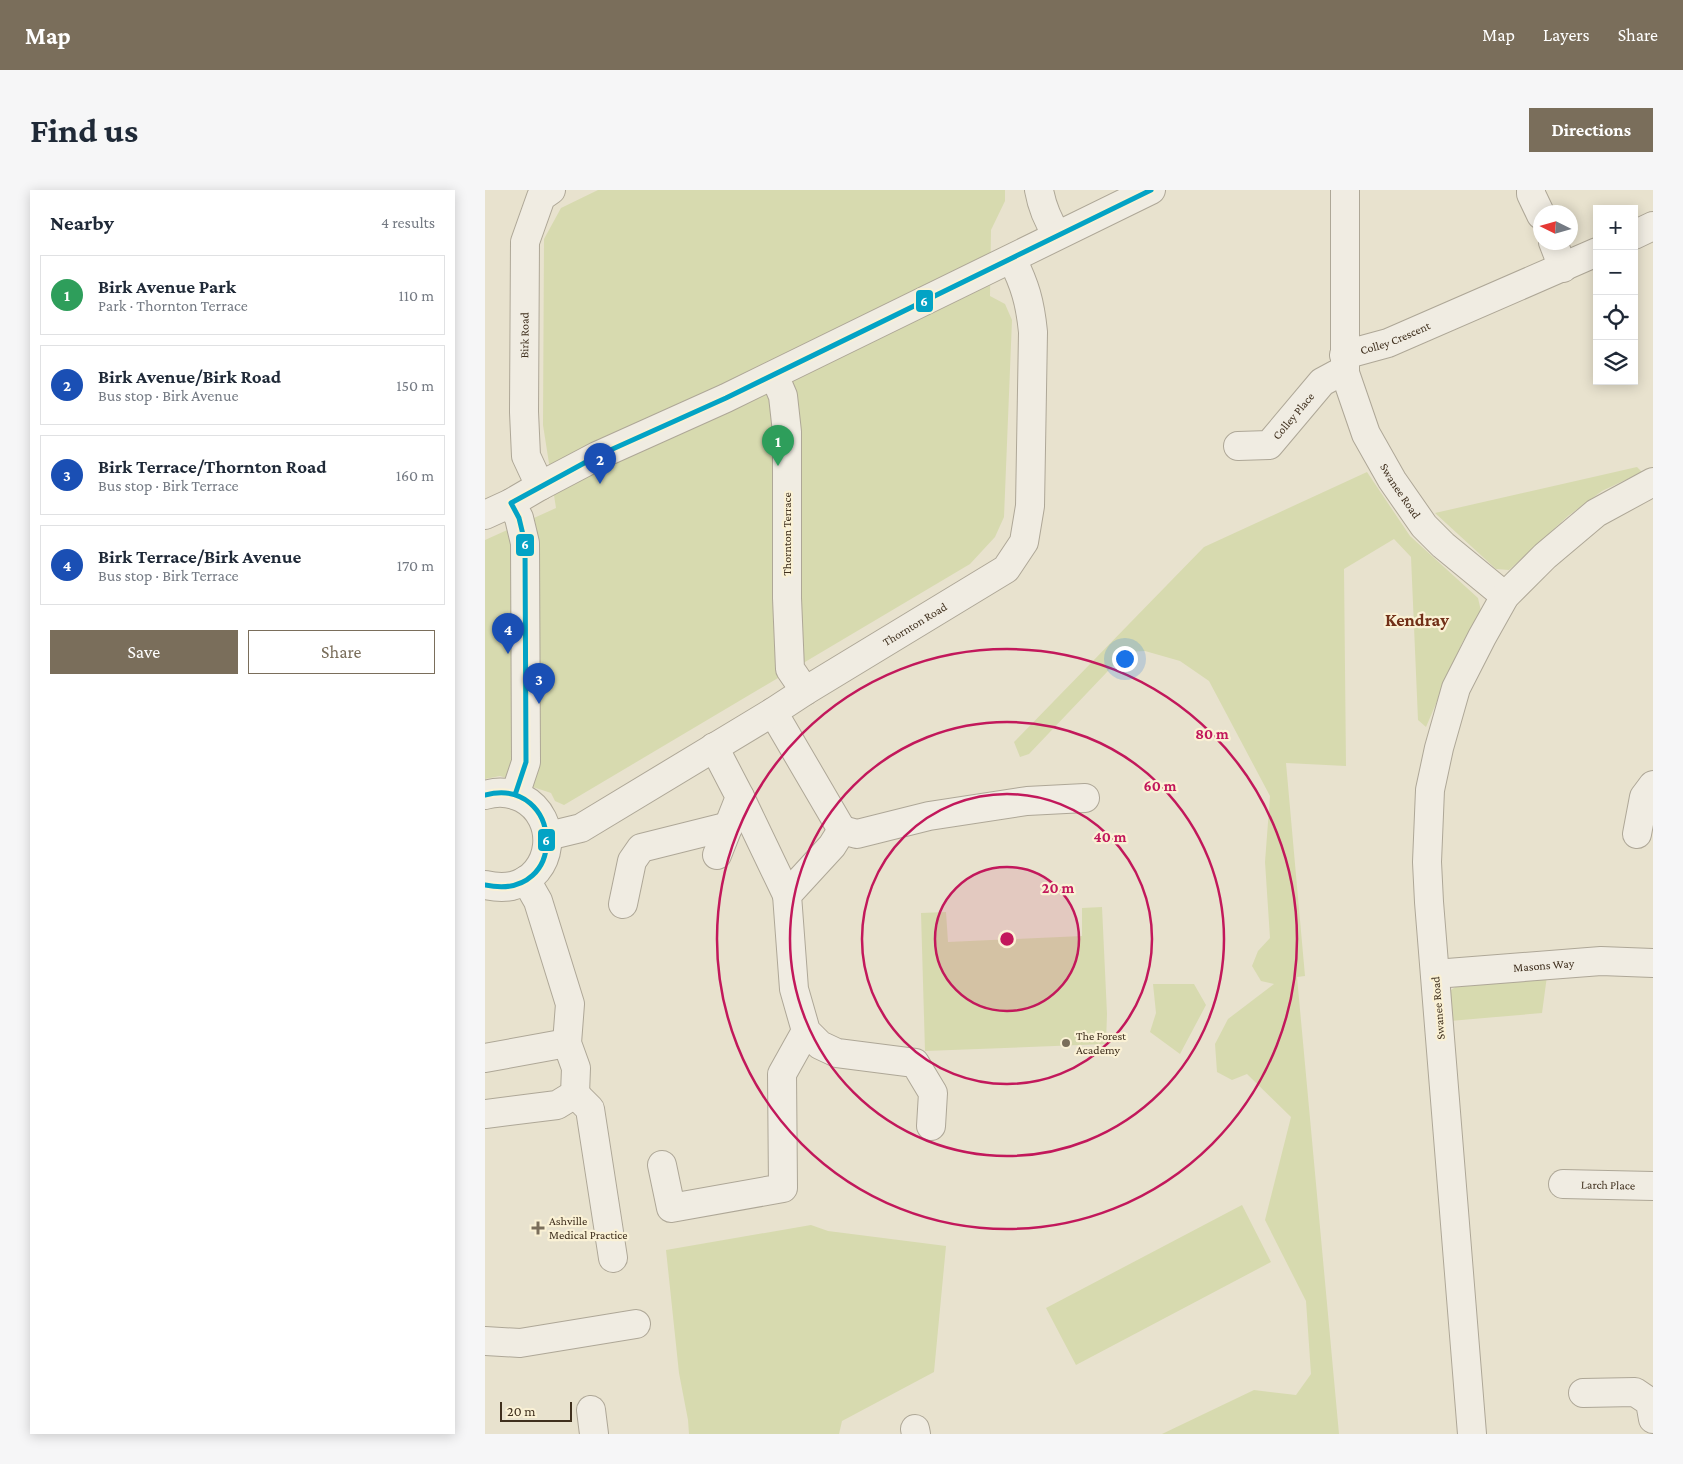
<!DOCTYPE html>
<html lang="en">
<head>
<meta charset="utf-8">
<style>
  :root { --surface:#fff; --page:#f6f6f7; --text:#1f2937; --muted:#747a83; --line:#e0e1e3; --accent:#7a6e5b }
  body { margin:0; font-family:"Crimson Pro",serif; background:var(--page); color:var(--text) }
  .controls { position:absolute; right:15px; top:15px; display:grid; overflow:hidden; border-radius:0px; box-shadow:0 2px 12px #0003 }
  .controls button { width:45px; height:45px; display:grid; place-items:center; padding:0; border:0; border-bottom:1px solid var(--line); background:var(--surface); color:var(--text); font:25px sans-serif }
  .compass { position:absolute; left:1048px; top:15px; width:45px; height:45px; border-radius:50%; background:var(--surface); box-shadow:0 2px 12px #0003; rotate:275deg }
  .scale { position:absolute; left:15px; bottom:12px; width:72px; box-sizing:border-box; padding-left:5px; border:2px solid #3f2f1d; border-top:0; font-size:14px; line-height:18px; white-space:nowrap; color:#3f2f1d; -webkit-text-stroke:4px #faf1d5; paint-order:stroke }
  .you { position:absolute; left:639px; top:468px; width:18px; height:18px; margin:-12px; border:4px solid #fff; border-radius:50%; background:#1a73e8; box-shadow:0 0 0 8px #1a73e833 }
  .badge { display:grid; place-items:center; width:32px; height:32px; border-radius:50%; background:var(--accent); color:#fff; font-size:16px; font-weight:700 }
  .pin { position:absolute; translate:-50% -41px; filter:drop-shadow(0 1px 2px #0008) }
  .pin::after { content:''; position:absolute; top:26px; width:18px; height:15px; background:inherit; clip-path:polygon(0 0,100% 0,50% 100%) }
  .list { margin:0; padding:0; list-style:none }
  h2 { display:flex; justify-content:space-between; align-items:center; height:65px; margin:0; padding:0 20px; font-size:21px }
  h2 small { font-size:16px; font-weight:400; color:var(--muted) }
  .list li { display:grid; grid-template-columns:32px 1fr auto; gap:15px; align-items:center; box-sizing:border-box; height:80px; margin:0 10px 10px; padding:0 10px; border:1px solid var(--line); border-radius:0px }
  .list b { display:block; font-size:19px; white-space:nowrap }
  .list p { margin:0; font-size:16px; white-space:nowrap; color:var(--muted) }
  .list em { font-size:16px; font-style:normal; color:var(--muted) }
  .actions { display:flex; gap:10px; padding:15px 20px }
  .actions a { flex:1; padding:11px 0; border:1px solid var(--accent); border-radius:0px; text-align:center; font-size:18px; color:var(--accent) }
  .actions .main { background:var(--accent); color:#fff }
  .icon { flex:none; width:28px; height:28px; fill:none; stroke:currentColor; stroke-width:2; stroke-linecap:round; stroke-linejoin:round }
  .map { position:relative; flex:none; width:1168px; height:1244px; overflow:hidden; border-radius:0px }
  header { display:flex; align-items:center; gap:30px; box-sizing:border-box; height:70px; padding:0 25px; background:var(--accent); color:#fff }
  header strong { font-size:24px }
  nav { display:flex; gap:28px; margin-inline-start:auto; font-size:18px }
  .intro { display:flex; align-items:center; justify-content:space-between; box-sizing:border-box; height:120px; padding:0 30px }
  h1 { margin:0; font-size:35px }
  .button { padding:12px 22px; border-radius:0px; background:var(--accent); color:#fff; font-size:18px; font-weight:700 }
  main { display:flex; gap:30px; padding:0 30px }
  aside { flex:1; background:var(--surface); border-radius:0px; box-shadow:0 2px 12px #0003 }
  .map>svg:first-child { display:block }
  .green { fill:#d7daaf }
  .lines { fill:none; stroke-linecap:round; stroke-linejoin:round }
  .minor-casing { stroke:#aea797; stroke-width:30 }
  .minor { stroke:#f0ece2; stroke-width:28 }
  .bus-1-casing { stroke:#faf1d5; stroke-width:9 }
  .bus-1 { stroke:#03a3c5; stroke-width:5 }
  .ring { fill:none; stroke:#c2185b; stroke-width:2.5 }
  .poi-dot { fill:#7a6e5b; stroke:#faf1d5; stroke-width:2 }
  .labels { text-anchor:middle; stroke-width:4.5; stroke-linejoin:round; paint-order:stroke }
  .street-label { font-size:12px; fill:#3f2f1d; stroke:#faf1d5 }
  .poi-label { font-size:12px; fill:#3f2f1d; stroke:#faf1d5; text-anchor:start }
  .district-label { font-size:18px; font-weight:bold; fill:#712f17; stroke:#faf1d5 }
  .centre { fill:#c2185b; stroke:#faf1d5; stroke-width:2.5 }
  .ring-label { font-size:15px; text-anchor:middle; font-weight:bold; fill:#c2185b; stroke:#faf1d5; stroke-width:4.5; stroke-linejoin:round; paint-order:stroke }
  .line-badge { stroke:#faf1d5; stroke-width:2 }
  .badge-label { font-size:14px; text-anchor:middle; font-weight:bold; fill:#fff }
</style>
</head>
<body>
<header>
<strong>Map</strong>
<nav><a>Map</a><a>Layers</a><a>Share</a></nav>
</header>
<div class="intro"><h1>Find us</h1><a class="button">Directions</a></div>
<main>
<aside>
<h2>Nearby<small>4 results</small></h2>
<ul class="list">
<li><span class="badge" style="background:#2e9e5b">1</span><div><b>Birk Avenue Park</b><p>Park · Thornton Terrace</p></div><em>110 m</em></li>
<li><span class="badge" style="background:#1a4fb4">2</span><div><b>Birk Avenue/Birk Road</b><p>Bus stop · Birk Avenue</p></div><em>150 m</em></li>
<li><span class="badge" style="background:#1a4fb4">3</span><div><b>Birk Terrace/Thornton Road</b><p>Bus stop · Birk Terrace</p></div><em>160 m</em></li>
<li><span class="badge" style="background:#1a4fb4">4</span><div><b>Birk Terrace/Birk Avenue</b><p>Bus stop · Birk Terrace</p></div><em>170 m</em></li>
</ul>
<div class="actions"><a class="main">Save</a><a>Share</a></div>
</aside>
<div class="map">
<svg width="1168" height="1244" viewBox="0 0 1168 1244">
  <rect width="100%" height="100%" fill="#e8e2ce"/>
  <!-- green -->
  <path class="green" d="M113 0H520V11L506 40 505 106 520 114 527 130 519 327 510 347 485 374 79 615 70 611 66 603 15 586 0 589V350L71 318 58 235 59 49 76 18Z
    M1152 277 1157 282 1117 301 1083 326 1024 380 1011 379 950 323Z
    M882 282 925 346 993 408 996 421 977 453 941 537 933 530 926 367 909 349 859 379 861 576 801 573 820 786 812 787 854 1244H677L769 1200 811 1205 826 1184 821 1111 780 1030 806 927 762 884 747 890 732 882 730 854 743 829 789 794 776 791 767 776 773 761 785 748 780 672 785 606 724 491 695 471 660 461 641 462 544 564 535 567 529 552 719 357Z
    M617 717 622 824 621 854 440 861 436 723 461 722 463 752 597 746V718Z
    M1062 786 1057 823 965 831 963 802 978 792Z
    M668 794H709L721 815 695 864 665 842 671 823Z
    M757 1015 786 1072 591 1175 561 1118Z
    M326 1035 343 1041 461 1056 449 1182 357 1231 354 1244H204L203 1230 194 1183 181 1060Z"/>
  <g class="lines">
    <!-- minor casing -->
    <g class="minor-casing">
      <g id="minor">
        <path d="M554 0C557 17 563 31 572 45"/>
        <path id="s1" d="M860 0V183L881 244 907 290 939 336 958 355 1020 406"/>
        <path d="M1046 0V4L1056 25"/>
        <path d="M1149 45 1168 36"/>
        <path d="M1068 52 1078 78"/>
        <path id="s2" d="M859 165 903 153 1112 62"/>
        <path d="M289 185 298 206 302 242V408L305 479 320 501"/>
        <path id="s3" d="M753 256 784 255 837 192 850 185 860 183"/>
        <path id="s4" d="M55 296 41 266 39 222 40 52 56 7 66 0"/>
        <path d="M26 313 34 328 40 353 41 572 30 605"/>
        <path d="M0 325 26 313 55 296 112 266 241 208 666 0"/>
        <path d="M288 522 357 640 347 656 302 705 309 799 321 841 335 855 352 863 430 873 448 903 446 936"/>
        <path d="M229 557 255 607 232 665"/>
        <path d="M0 605C13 601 25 602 37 608 75 628 69 686 27 696 17 698 9 697 0 695"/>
        <path d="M255 607 302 705"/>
        <path d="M357 640 372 644 444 626 542 611 600 608"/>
        <path d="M1152 644 1159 607 1168 595"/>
        <path id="s5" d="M63 646 96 638 288 522 320 501 521 379 539 352 545 316 548 142C545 112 540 95 527 69"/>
        <path d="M138 714 147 671 156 658 244 636"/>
        <path id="s6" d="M950 784 1116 771 1168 773"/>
        <path d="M0 868 82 853"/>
        <path d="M90 904 105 919 128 1068"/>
        <path d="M0 924 72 915 90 904 91 878 82 853 85 814 53 711 41 690"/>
        <path d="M177 975 186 1018 298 998 297 884 321 841"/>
        <path id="s7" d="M1078 994 1168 996"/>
        <path d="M0 1151 35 1153 151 1134"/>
        <path d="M1098 1203 1150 1202 1165 1212 1168 1229"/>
        <path d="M106 1220 109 1244"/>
        <path d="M430 1239 431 1244"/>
        <path d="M987 1244 944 712 942 672 945 600 954 558 971 498 997 447 1020 406 1060 366 1111 323 1168 292"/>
      </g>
    </g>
    <!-- minor -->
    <use href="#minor" class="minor"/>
    <!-- bus-1 casing -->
    <g class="bus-1-casing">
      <path id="bus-1" d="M0 605C78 585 86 713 0 695
        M30 605 41 572 40 353 34 328 26 313 112 266 241 208 666 0"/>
    </g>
    <!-- bus-1 -->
    <use href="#bus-1" class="bus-1"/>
  </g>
  <!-- distance rings -->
  <circle cx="522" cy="749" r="72" fill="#c2185b" fill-opacity=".12"/>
  <g class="ring">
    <circle cx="522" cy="749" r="72"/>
    <circle cx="522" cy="749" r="145"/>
    <circle cx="522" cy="749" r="217"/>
    <circle cx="522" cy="749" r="290"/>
  </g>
  <!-- markers -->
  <g class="poi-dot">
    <circle cx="581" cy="853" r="5"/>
    <path d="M50.5 1030.5h5v5h5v5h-5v5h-5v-5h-5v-5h5z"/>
  </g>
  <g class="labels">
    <!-- street labels -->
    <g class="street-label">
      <text dy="4" stroke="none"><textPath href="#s4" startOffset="154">Birk Road</textPath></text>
      <text dy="4" stroke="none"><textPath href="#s2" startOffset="54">Colley Crescent</textPath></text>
      <text dy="4" stroke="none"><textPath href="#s3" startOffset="69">Colley Place</textPath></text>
      <text dy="4" stroke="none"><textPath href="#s1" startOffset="314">Swanee Road</textPath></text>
      <text transform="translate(302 344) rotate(-90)" y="4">Thornton Terrace</text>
      <text dy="4" stroke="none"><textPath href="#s5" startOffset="425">Thornton Road</textPath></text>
      <text dy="4" stroke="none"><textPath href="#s6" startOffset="109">Masons Way</textPath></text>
      <text transform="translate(953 818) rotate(-95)" y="4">Swanee Road</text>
      <text dy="4" stroke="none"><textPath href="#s7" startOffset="45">Larch Place</textPath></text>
    </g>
    <!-- poi labels -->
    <g class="poi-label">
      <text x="591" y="850">The Forest<tspan x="591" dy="14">Academy</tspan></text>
      <text x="64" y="1035">Ashville<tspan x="64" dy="14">Medical Practice</tspan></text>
    </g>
    <!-- district labels -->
    <g class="district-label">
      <text x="932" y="436">Kendray</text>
    </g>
  </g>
  <circle cx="522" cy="749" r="8" class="centre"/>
  <g class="ring-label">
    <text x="727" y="549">80 m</text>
    <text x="675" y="601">60 m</text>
    <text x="625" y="652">40 m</text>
    <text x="573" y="703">20 m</text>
  </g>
  <g class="line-badge">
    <rect x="430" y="99" width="19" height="24" rx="5" fill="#03a3c5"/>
    <rect x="30" y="343" width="20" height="24" rx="5" fill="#03a3c5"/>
    <rect x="52" y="638" width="19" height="24" rx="5" fill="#03a3c5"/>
  </g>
  <g class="badge-label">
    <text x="439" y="116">6</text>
    <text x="40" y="359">6</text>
    <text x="61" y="655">6</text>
  </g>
</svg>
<div class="controls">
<button>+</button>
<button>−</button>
<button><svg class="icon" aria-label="locate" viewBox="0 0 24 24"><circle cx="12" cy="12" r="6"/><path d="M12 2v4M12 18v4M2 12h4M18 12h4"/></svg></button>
<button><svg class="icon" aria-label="layers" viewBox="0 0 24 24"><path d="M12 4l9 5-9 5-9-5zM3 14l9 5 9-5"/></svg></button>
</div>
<svg class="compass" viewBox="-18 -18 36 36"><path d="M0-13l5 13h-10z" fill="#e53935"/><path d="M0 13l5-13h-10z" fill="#747a83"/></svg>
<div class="scale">20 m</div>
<div class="you"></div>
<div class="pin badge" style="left:293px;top:276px;background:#2e9e5b">1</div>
<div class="pin badge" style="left:115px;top:294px;background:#1a4fb4">2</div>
<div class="pin badge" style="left:54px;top:514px;background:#1a4fb4">3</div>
<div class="pin badge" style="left:23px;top:464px;background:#1a4fb4">4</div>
</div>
</main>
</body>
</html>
